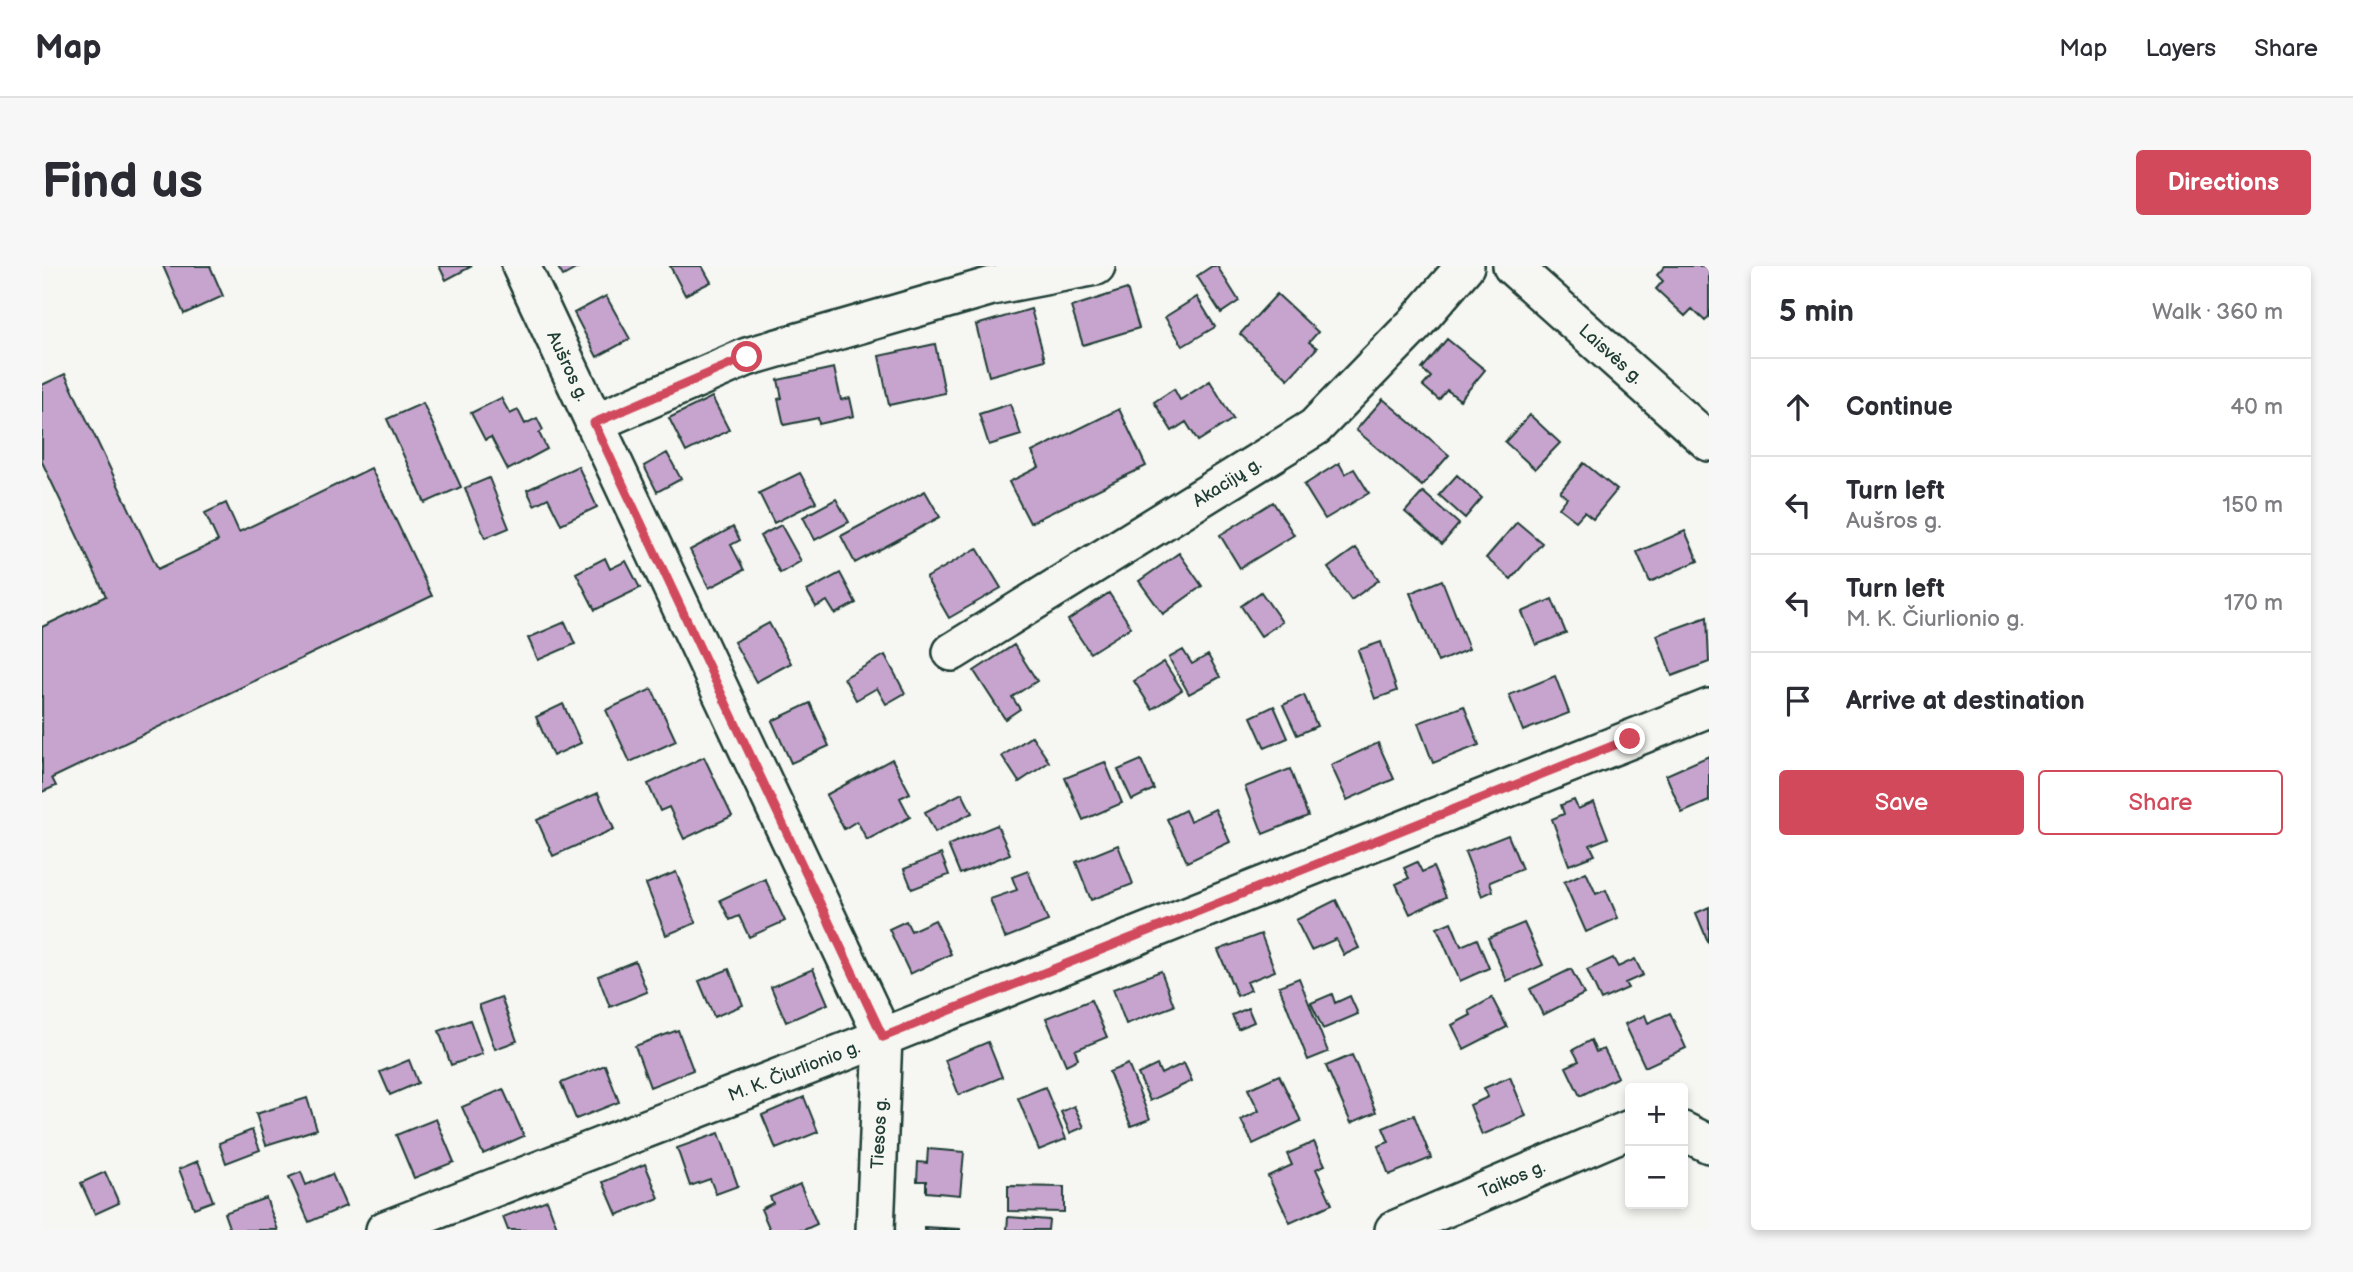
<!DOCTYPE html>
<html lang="en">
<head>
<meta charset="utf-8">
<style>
  :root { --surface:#fff; --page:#f7f7f7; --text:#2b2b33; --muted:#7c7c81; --line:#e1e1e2; --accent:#d1495b }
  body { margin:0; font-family:"Balsamiq Sans",sans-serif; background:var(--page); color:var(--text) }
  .controls { position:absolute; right:21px; bottom:21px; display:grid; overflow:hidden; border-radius:7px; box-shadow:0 4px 10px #0003 }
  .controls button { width:63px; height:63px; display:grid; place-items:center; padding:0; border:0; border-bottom:2px solid var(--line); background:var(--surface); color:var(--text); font:35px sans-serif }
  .stop { position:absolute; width:21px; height:21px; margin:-16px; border:5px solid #d1495b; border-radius:50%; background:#fff }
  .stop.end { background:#d1495b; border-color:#fff; box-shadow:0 2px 7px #0008 }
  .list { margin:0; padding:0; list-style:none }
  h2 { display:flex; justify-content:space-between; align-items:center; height:91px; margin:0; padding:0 28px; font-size:30px }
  h2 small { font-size:23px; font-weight:400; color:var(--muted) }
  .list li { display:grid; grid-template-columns:46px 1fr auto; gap:21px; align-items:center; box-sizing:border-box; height:98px; padding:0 28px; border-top:2px solid var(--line) }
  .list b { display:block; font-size:26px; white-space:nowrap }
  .list p { margin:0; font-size:23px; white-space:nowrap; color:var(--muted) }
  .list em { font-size:23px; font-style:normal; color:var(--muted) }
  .actions { display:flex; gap:14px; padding:21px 28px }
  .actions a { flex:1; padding:16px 0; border:2px solid var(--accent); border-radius:7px; text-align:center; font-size:24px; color:var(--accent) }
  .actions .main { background:var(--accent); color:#fff }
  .icon { flex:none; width:38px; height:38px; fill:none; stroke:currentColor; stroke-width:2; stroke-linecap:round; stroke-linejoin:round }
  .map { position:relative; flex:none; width:1667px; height:964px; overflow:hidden; border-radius:7px }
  header { display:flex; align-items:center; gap:42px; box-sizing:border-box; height:98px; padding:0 35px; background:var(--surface); border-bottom:2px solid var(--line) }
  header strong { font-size:33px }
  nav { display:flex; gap:38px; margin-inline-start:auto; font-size:24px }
  .intro { display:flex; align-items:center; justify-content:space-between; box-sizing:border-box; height:168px; padding:0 42px }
  h1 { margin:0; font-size:49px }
  .button { padding:18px 32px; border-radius:7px; background:var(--accent); color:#fff; font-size:24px; font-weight:700 }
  main { display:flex; gap:42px; padding:0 42px }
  aside { flex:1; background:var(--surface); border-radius:7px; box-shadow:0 4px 10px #0003 }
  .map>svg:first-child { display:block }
  .building { fill:#c7a4ce; stroke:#1f3d34; stroke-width:2 }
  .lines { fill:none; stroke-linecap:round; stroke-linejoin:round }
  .minor-casing { stroke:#1f3d34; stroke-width:42 }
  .minor { stroke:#f6f6f2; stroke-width:37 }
  .route { stroke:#d1495b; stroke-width:9 }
  .labels { text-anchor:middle; stroke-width:5; stroke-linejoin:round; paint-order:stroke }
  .street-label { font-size:18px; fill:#1f3d34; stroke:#f6f6f2 }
</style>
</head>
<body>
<header>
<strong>Map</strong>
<nav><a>Map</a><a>Layers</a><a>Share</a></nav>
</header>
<div class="intro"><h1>Find us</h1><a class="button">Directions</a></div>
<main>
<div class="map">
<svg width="1667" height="964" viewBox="0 0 1667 964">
  <rect width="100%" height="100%" fill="#f6f6f2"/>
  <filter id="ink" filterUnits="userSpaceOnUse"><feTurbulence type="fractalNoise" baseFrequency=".0143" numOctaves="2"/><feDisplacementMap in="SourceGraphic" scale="14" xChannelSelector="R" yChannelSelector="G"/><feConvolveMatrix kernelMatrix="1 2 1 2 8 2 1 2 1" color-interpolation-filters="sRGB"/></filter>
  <g filter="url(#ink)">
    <!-- building -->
    <path class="building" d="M121 0H168L181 30 142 48Z
      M397 0H430L404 14Z
      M515 0H539L521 10Z
      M628 0H660L669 16 643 29Z
      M1170 0H1175L1197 35 1179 47 1155 10Z
      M1623 0H1667V50L1663 55 1650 43 1643 50 1614 23 1621 15 1615 9Z
      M1085 23 1097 62 1041 79 1029 41Z
      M1235 28 1276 66 1267 76 1275 82 1246 113 1198 68Z
      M564 30 588 73 555 91 532 47Z
      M1155 31 1173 61 1141 80 1123 51Z
      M989 43 1003 94 947 110 934 59Z
      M1405 73 1443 104 1418 134 1405 124 1397 134 1381 120 1389 111 1380 103Z
      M893 78 903 127 847 139 837 90Z
      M792 102 799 134 808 132 812 150 777 158 776 152 742 159 736 133 740 132 736 114Z
      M23 108 116 303 176 275 163 247 184 237 197 266 329 202 390 330 10 512 14 520 0 526V361L64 330 0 196V119Z
      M1168 115 1191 153 1156 175 1144 156 1130 165 1112 136 1132 123 1138 134Z
      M670 131 687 164 644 186 627 152Z
      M459 132 468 148 476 144 483 158 495 152 501 164 497 167 505 183 466 204 449 171 443 174 429 147Z
      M1341 133 1407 189 1380 220 1314 164Z
      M381 137 419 221 383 237 345 153Z
      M968 138 979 169 947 179 937 148Z
      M1077 143 1104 200 988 257 967 216 997 201 990 186Z
      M1488 149 1518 177 1493 203 1463 176Z
      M625 187 639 213 615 226 602 200Z
      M1297 197 1303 208 1312 203 1327 227 1283 253 1262 219Z
      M1542 197 1575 224 1551 253 1542 246 1534 255 1517 242 1525 232 1518 226Z
      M536 200 555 241 519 258 506 232 492 239 485 224Z
      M758 207 774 236 732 257 717 227Z
      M1415 209 1440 232 1423 252 1397 229Z
      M447 212 467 262 443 272 423 222Z
      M883 225 898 251 813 297 799 270Z
      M1381 226 1417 258 1400 278 1363 246Z
      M794 233 807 256 773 274 761 251Z
      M1231 236 1252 269 1198 302 1178 269Z
      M1475 256 1500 277 1469 313 1444 292Z
      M739 259 759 295 738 307 718 270Z
      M691 261 698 274 689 279 702 304 667 322 648 284Z
      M1643 265 1656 295 1608 316 1595 286Z
      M935 282 959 322 907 352 884 312Z
      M1314 282 1337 314 1309 334 1286 302Z
      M1137 287 1160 320 1121 348 1097 315Z
      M563 292 568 303 584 295 598 322 553 344 534 307Z
      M798 307 814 337 793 348 785 335 774 341 765 325Z
      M1400 314 1427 383 1396 396 1368 327Z
      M1219 326 1240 356 1219 370 1199 340Z
      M1067 327 1089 361 1048 387 1026 354Z
      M1510 333 1524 367 1494 379 1480 346Z
      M1665 351 1667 396 1630 410 1615 369Z
      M523 356 533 378 496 394 486 372Z
      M727 357 749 397 714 416 692 376Z
      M1339 376 1355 425 1333 433 1316 384Z
      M972 379 995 415 970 431 978 443 963 453 932 405Z
      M1141 384 1150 398 1166 389 1178 411 1147 428 1127 392Z
      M843 389 863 427 844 438 835 422 814 434 802 412Z
      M1122 396 1140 424 1110 443 1092 415Z
      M1513 410 1527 447 1481 465 1467 429Z
      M610 423 634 475 588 496 564 444Z
      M1262 429 1275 460 1255 469 1241 439Z
      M768 437 787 480 749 497 730 455Z
      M521 438 539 477 511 490 494 451Z
      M1232 440 1246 472 1223 482 1209 451Z
      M1422 440 1437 479 1391 497 1376 457Z
      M990 470 1007 496 977 516 960 490Z
      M1336 477 1352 513 1305 534 1289 499Z
      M1667 490V535L1640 547 1624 509Z
      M662 491 690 550 642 573 627 541 618 545 606 518Z
      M850 493 868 527 858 532 868 551 825 574 815 555 802 563 784 529Z
      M1099 494 1112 523 1090 534 1076 504Z
      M1063 496 1080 537 1041 554 1023 512Z
      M1248 503 1266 550 1221 568 1203 521Z
      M556 527 572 563 511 590 495 554Z
      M920 527 930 547 893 566 883 546Z
      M1532 534 1536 543 1552 536 1566 572 1548 579 1553 589 1527 599 1510 553 1522 548 1519 539Z
      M1173 543 1188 576 1145 596 1125 553 1143 544 1148 555Z
      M955 559 968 588 918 608 906 579Z
      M1466 569 1480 603 1448 616 1451 625 1440 630 1423 586Z
      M1076 579 1091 618 1049 634 1034 596Z
      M899 588 907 609 870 623 862 603Z
      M1375 596 1380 606 1391 601 1404 631 1368 648 1354 618 1367 612 1362 602Z
      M986 605 1006 655 963 672 948 633 975 624 970 611Z
      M634 606 654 657 624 669 604 618Z
      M1544 606 1554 628 1564 624 1576 652 1544 666 1522 616Z
      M723 613 743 655 707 671 697 650 688 654 678 634Z
      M1294 634 1317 682 1302 689 1294 673 1269 684 1254 654Z
      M1667 641V678L1654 647Z
      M893 654 909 688 868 708 847 663 864 655 869 665Z
      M1409 656 1419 680 1435 673 1447 702 1418 715 1395 662Z
      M1482 657 1501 699 1465 715 1446 672Z
      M1219 668 1233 705 1205 716 1209 724 1195 730 1176 684Z
      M1571 692 1576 701 1593 693 1601 709 1583 717 1586 722 1559 734 1545 704Z
      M593 695 605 726 568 741 556 710Z
      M687 703 701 739 672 751 657 715Z
      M771 703 786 738 744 756 729 721Z
      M1529 703 1542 728 1501 749 1488 723Z
      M1119 705 1132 740 1084 758 1071 723Z
      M1257 712 1286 786 1266 794 1237 720Z
      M1290 728 1293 737 1308 730 1316 748 1281 763 1269 737Z
      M459 731 475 775 453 783 437 739Z
      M1450 732 1465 761 1422 783 1410 759 1429 749 1427 745Z
      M1049 734 1065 771 1033 784 1036 793 1024 799 1004 752Z
      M1206 742 1212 756 1196 763 1190 749Z
      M1628 747 1644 782 1603 801 1583 758 1603 749 1606 757Z
      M428 754 440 788 409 799 397 765Z
      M636 764 651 804 608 821 593 780Z
      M1549 774 1554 786 1562 783 1576 811 1538 830 1524 801 1537 795 1531 784Z
      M946 776 960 811 917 829 903 794Z
      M1310 789 1334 846 1309 857 1284 800Z
      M367 794 376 817 348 829 338 806Z
      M1142 797 1150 815 1108 835 1096 808 1115 799 1119 808Z
      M1086 798 1108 853 1089 860 1067 806Z
      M563 799 577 836 534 853 519 817Z
      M1237 809 1259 855 1211 878 1199 854 1217 845 1206 823Z
      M1468 811 1484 850 1440 869 1428 839 1446 831 1442 822Z
      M1003 821 1024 873 997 884 976 832Z
      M461 823 482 870 441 888 420 841Z
      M762 831 776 866 734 883 720 849Z
      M265 832 275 863 224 879 214 848Z
      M1032 840 1042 861 1028 867 1019 846Z
      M1372 849 1389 892 1347 909 1336 880 1347 876 1341 862Z
      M394 853 412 896 372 912 354 869Z
      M210 864 218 884 184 897 177 877Z
      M677 867 696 920 674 928 668 913 648 920 635 882Z
      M1272 876 1283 899 1274 903 1290 938 1248 957 1226 910 1250 899 1245 888Z
      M886 883 922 886 918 929 884 926V915H875L876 896 885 897Z
      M156 895 171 935 152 942 137 903Z
      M603 898 617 932 575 949 561 916Z
      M63 906 77 937 53 948 39 917Z
      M259 906 264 919 290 908 304 940 267 956 247 911Z
      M758 918 775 958 762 964H728L719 943 731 937 728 931Z
      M966 920 1022 921V946L966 945Z
      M224 932 236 964H188L182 947Z
      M505 934 516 964H466L461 951Z
      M966 951 1007 954 1006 964H965Z
      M882 961 918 963V964H882Z"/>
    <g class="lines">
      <!-- minor casing -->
      <g class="minor-casing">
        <path id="minor" d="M479 0 841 771 833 964
          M1470 0 1667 176
          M552 157 705 91 950 20 1054 0
          M910 386 1273 161 1373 58 1423 0
          M1641 865 1667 878
          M343 964 841 771 1667 442
          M1352 964 1588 863"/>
      </g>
      <!-- minor -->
      <use href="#minor" class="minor"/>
    </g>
  </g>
  <g class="lines" filter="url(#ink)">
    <!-- route -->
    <path class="route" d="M705 91 552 157 841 771 1588 473"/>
  </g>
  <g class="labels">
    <!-- street labels -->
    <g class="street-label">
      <text transform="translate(1569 88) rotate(42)" y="6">Laisvės g.</text>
      <text transform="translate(526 100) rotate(65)" y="6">Aušros g.</text>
      <text transform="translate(1185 216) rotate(-32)" y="6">Akacijų g.</text>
      <text transform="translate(752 805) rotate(-21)" y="6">M. K. Čiurlionio g.</text>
      <text transform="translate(837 867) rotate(-87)" y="6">Tiesos g.</text>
      <text transform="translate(1470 913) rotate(-23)" y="6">Taikos g.</text>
    </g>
  </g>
</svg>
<div class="controls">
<button>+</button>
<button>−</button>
</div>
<div class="stop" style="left:705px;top:91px"></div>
<div class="stop end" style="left:1588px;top:473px"></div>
</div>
<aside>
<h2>5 min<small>Walk · 360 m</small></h2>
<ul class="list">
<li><svg class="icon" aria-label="ahead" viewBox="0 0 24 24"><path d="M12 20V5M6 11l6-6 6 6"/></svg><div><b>Continue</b></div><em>40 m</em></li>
<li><svg class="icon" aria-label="left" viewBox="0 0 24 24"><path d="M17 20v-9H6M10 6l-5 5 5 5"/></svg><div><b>Turn left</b><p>Aušros g.</p></div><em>150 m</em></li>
<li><svg class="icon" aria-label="left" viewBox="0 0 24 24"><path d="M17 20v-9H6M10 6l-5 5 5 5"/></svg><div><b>Turn left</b><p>M. K. Čiurlionio g.</p></div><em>170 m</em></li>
<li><svg class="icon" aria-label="arrive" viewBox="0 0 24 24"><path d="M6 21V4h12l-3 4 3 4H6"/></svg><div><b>Arrive at destination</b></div></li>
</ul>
<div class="actions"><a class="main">Save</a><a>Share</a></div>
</aside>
</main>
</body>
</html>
